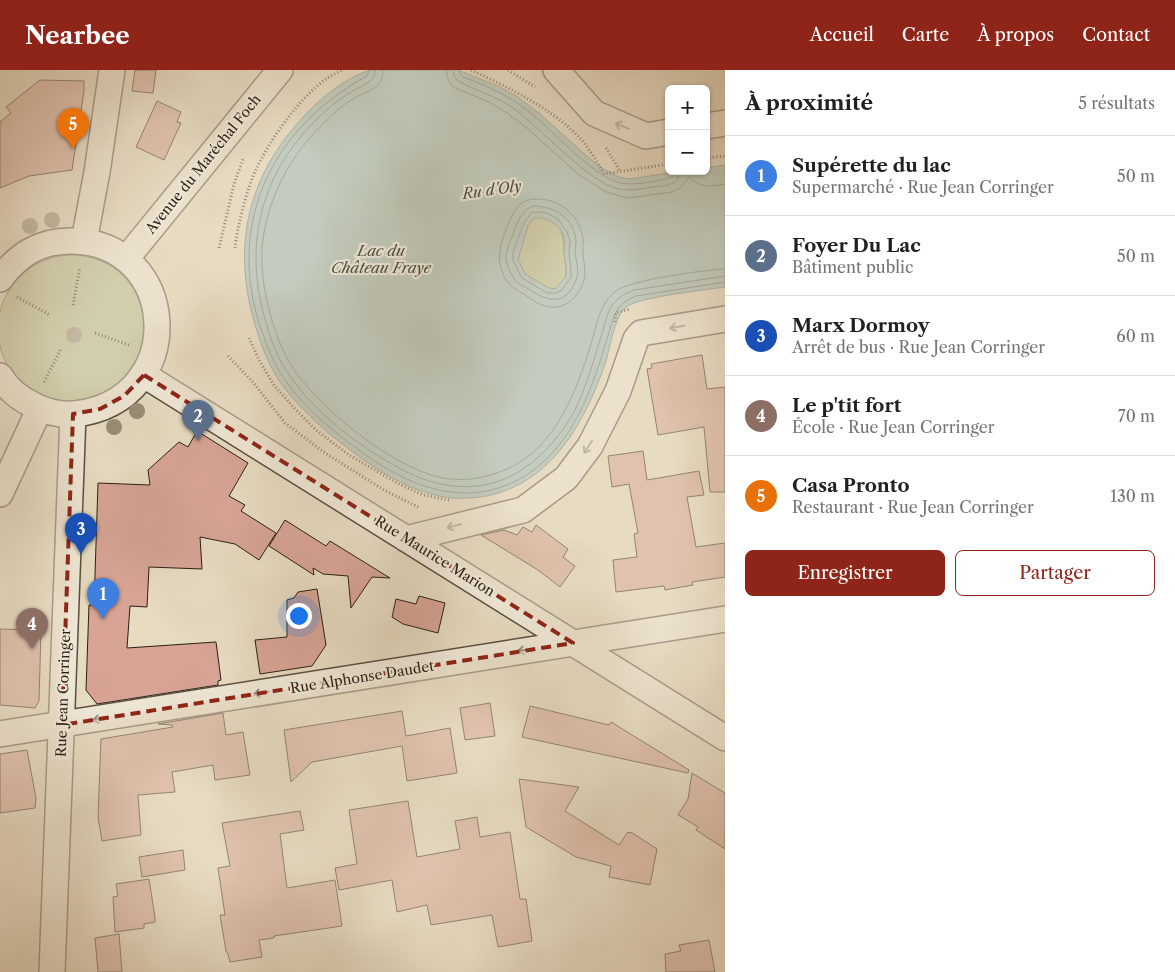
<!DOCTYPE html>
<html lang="fr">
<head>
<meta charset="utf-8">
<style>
  :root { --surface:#fff; --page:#f6f6f6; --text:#202124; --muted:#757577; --line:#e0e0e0; --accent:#8f2418 }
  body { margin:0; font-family:"Libre Caslon Text",serif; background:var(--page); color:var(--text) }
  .controls { position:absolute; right:15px; top:15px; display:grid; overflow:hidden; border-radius:8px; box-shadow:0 1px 4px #0004 }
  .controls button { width:45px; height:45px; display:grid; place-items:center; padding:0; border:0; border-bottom:1px solid var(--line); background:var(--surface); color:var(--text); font:25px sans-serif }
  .you { position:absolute; left:298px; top:545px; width:18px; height:18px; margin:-12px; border:4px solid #fff; border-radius:50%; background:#1a73e8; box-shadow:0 0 0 8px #1a73e833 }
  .badge { display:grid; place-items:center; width:32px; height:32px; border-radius:50%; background:var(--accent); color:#fff; font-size:16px; font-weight:700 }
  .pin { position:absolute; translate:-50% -41px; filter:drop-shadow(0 1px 2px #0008) }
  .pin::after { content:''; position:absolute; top:26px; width:18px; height:15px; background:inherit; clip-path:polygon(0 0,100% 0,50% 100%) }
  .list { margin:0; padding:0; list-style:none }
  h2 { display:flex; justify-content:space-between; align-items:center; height:65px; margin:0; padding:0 20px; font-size:21px }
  h2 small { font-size:16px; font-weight:400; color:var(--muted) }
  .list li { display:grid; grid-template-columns:32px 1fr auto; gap:15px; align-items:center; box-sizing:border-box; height:80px; padding:0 20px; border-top:1px solid var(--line) }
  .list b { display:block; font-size:19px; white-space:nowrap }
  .list p { margin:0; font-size:16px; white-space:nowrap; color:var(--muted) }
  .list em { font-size:16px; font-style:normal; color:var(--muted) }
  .actions { display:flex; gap:10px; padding:15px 20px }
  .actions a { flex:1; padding:11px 0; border:1px solid var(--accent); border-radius:8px; text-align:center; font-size:18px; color:var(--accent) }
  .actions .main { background:var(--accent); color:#fff }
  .map { position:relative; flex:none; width:725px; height:902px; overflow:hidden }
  header { display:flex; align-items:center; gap:30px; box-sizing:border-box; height:70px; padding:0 25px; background:var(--accent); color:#fff }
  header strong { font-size:24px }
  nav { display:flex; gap:28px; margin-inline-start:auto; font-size:18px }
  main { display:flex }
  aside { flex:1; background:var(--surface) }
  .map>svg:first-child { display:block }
  .green { fill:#b8bf91; stroke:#726f54 }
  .water { fill:#97bab8; stroke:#6c7c77; fill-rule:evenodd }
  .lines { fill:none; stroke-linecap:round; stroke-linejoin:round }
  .shore { stroke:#616c67; stroke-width:1 }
  .building { fill:#d7a495; stroke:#2b1f16 }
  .minor-casing { stroke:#5a4e41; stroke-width:28 }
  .path { stroke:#2b1f16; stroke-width:3; stroke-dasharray:1 2.5; stroke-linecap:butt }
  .minor { stroke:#efe8d7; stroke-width:25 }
  .tree { fill:#978e78 }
  .oneway { stroke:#978e80 }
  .marked { fill:none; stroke:#8f2418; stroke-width:4; stroke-dasharray:10 6; stroke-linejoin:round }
  .labels { text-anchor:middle; stroke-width:4.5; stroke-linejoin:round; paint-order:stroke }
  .street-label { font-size:14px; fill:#2b1f16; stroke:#efe8d7 }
  .water-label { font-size:15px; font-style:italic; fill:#4b4e47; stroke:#efe8d7 }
</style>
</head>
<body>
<header>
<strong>Nearbee</strong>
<nav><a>Accueil</a><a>Carte</a><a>À propos</a><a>Contact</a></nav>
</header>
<main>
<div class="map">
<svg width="725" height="902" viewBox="0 0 725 902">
  <rect width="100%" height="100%" fill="#e7dbc2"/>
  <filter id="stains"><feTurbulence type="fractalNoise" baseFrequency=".004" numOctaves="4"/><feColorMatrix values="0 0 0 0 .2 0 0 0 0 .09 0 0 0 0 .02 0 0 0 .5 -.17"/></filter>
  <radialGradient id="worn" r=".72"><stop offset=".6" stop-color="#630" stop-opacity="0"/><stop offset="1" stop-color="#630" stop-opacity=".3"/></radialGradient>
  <!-- green -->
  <path class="green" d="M534 147C558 147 564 160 564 181 564 190 567 197 566 206L559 216 555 219H549L525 204 518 189 528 155Z
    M-2 259a74 74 0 1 1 148 0a74 74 0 1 1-148 0Z"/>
  <!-- water -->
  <path class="water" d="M370 0H458L498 16 518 27 540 44 590 89 602 98 619 107 629 109 682 101H706V98L725 95V217C705 220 639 227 626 237 615 246 610 277 606 291 582 363 539 433 453 428 417 425 385 405 357 385 329 365 303 342 282 315 270 298 262 278 256 258 235 191 242 127 284 70 306 41 335 12 370 0ZM534 148C549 147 564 156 565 173 565 177 564 181 564 185 565 192 567 199 566 206L558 216 555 219 549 218 525 204 518 189 528 155Z"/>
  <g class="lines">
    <!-- shore -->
    <path class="shore" d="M369 0 367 6C274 57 227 149 259 253 266 273 273 293 285 310 305 339 335 363 363 383 412 418 468 440 525 406 580 371 596 304 614 246 619 235 625 231 636 226L725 212
      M375 0C375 5 374 8 370 11 364 16 355 19 348 24 332 34 316 49 303 64 257 117 245 184 266 252 271 271 278 290 290 306 317 345 360 377 401 399 439 420 485 425 523 399 544 385 564 362 576 338 586 317 593 293 600 270 604 259 606 243 613 234 618 227 627 223 634 220L725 206
      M383 0C383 7 381 12 376 17 369 22 359 25 351 30 336 40 322 54 310 68 283 98 266 137 262 178 260 215 272 263 291 295 317 337 394 399 443 408 465 412 486 408 507 399 557 377 577 319 592 271 597 253 600 233 616 221 630 210 704 200 725 199
      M446 0 448 9 453 17 489 32 507 43 528 59 578 104 606 122 628 128 672 122 680 118 689 107C703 118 707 117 725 114
      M453 0 454 6 458 11C476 21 496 26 513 38 541 58 588 112 618 119 630 121 641 119 652 117 661 116 671 116 677 110L680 101
      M460 0V4L463 7C491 17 517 30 539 50 560 68 591 103 617 112 633 117 653 111 670 108L673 106 674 101
      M534 129C559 128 578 143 583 168 584 173 582 178 583 183 583 189 585 195 585 202 585 217 572 236 556 237 545 238 537 233 528 227 511 216 506 216 500 194 496 180 510 144 520 134 525 131 529 129 534 129Z
      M534 136C555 136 575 149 576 172 576 176 575 179 575 183 576 192 580 201 576 210 566 236 549 232 530 220 526 217 521 216 517 212 512 207 506 195 506 188 506 178 512 168 515 159 519 149 523 139 534 136Z
      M539 142 547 143 558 149 567 162 570 171 569 182 571 200V207L562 220 556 223H547L522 208 513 190V182L524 153 531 143Z"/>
  </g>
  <!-- building -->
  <path class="building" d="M135 0H156L153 23 132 21Z
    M40 10 84 11V21L72 100 29 106 0 118V52L11 43 6 37Z
    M157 31 181 42 177 52 181 53 164 90 136 77Z
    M702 285 707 319 725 317V422H710L704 357 658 365 647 299 652 298 651 294Z
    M197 361 248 393 229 426 245 435 241 441 276 463 259 490 235 474 200 467 202 499 149 497 147 537 130 536 127 578 216 572 221 610 218 611V615L97 634 86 620 89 535H94L98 413 150 415 148 400 179 372 188 377Z
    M643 381 647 410 699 401 704 425 687 427 696 477 725 473V507L692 512 693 515 665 520 664 516 616 522 613 490 637 487 634 464 638 463 629 414 612 417 608 386Z
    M285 450 326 476 330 471 390 508 372 507 351 538 348 506 323 504 313 498 314 505 269 476Z
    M536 455 568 479 563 487 575 496 560 517 538 500 481 465 504 460 517 465 523 457 532 462Z
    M317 519 326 575 312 596 260 604 255 570 287 567V530L294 528 298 522Z
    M419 526 445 533 438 563 403 554 392 547 396 529 416 534Z
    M0 559 41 560 39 631 35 638 0 635Z
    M490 633 495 666 465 670 460 638Z
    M530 636 609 655 611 652 689 700 688 703 522 667Z
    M402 641 406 666 450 658 457 703 407 711 402 676 312 692 291 712 284 660Z
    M223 643 226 665 243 662 250 705 215 710 213 695 172 702 175 722 138 725 141 765 102 771 98 747 101 669 173 657 172 655 158 654Z
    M27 680 36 728 35 738 0 743V684Z
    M692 703 725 723V779L696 760 698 757 678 745 688 729Z
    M519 709 579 717 565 741 619 775 628 762 630 763 631 762 657 779 650 815 609 807 611 796 576 787 526 757Z
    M408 731 417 787 460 779 455 751 477 747 480 767 510 762 520 829H526L532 871 498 877 492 845 431 855 427 835 397 842 392 810 339 820 335 798 357 794 349 740Z
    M300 741 304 760 280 764 287 818 335 810 342 856 274 866V868L259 870 262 887 230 892 228 884 226 881 220 845H225L218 798 230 796 222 753Z
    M183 780 185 800 142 807 139 787Z
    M149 809 155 847V852L144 854V858L115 862 113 827 118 826 116 814Z
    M119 864 122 902H98L95 868Z
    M709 870 715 902H666L665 884 681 881 679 875Z"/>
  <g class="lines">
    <!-- minor casing -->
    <g class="minor-casing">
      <path id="minor" d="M556 0 594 43 646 66 669 62
        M706 56 725 53
        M84 171 97 102 112 0
        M126 189 280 0
        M0 209C18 185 39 171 70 171 179 170 191 330 75 344 48 347 13 329 0 306
        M144 305 725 668
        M0 424 40 338
        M406 469 523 440 566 408 590 376 618 321 636 269 641 263 725 249
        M0 664 725 549
        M52 902 73 344"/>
    </g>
    <!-- path -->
    <path class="path" d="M471 0C509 18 550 37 580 68 589 78 597 92 604 104L669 94
      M508 0 535 17
      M606 78 620 101
      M706 88 725 86
      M219 178 234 114 244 87
      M235 178C237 157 248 115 257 97 273 66 295 34 322 12 328 7 335 4 342 0
      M17 227 50 245
      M73 235 80 197
      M615 252 616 243 630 239
      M95 263 129 275
      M249 268 260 292 274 315 295 339 316 360 349 385 399 414 423 425 449 430
      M228 286 252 311 285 353 325 383 384 420 420 438
      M44 312 61 279"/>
    <!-- minor -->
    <use href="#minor" class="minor"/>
  </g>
  <!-- trees -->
  <g class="tree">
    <circle cx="52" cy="150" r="8"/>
    <circle cx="30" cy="156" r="8"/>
    <circle cx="74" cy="265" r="8"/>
    <circle cx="137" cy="341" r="8"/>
    <circle cx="114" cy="357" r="8"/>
  </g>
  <!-- one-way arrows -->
  <defs><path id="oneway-shaft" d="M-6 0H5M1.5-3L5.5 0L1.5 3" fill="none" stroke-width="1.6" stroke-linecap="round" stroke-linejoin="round" transform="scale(1.25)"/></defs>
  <g class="oneway">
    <use href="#oneway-shaft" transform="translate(622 56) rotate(-157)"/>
    <use href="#oneway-shaft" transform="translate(677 257) rotate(171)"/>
    <use href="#oneway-shaft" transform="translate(588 377) rotate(123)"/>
    <use href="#oneway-shaft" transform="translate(454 456) rotate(165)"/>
    <use href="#oneway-shaft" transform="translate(525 580) rotate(171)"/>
    <use href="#oneway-shaft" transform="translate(261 623) rotate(171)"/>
    <use href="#oneway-shaft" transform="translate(100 649) rotate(171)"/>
  </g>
  <!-- marked area -->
  <path d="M0 0H725V902H0ZM144 305 573 573 62 655 73 344 100 339 124 326Z" fill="#e7dbc2" fill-opacity=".55" fill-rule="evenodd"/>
  <path class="marked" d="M144 305 573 573 62 655 73 344 100 339 124 326Z"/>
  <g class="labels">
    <!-- street labels -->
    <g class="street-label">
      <text transform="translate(203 94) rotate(-51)" y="5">Avenue du Maréchal Foch</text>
      <text transform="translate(435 486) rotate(32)" y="5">Rue Maurice Marion</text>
      <text transform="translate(362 607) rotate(-9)" y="5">Rue Alphonse Daudet</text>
      <text transform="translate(63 623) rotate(-88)" y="5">Rue Jean Corringer</text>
    </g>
    <!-- water labels -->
    <g class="water-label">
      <text transform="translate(492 120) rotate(-8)" y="5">Ru d'Oly</text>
      <text x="381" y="186">Lac du<tspan x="381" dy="17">Château Fraye</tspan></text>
    </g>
  </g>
  <rect width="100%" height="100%" filter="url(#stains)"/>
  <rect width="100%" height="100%" fill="url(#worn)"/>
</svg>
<div class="controls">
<button>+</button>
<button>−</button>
</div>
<div class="you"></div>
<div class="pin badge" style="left:103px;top:549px;background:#3f7fe0">1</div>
<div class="pin badge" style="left:198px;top:371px;background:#5c6f8a">2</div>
<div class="pin badge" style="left:81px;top:484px;background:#1a4fb4">3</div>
<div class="pin badge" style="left:32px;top:579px;background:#8d6e63">4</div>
<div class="pin badge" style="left:73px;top:79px;background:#e8710a">5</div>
</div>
<aside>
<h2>À proximité<small>5 résultats</small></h2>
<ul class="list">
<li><span class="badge" style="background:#3f7fe0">1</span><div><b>Supérette du lac</b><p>Supermarché · Rue Jean Corringer</p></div><em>50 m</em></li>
<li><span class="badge" style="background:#5c6f8a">2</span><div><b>Foyer Du Lac</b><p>Bâtiment public</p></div><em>50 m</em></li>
<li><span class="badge" style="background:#1a4fb4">3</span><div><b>Marx Dormoy</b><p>Arrêt de bus · Rue Jean Corringer</p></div><em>60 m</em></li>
<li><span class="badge" style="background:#8d6e63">4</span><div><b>Le p'tit fort</b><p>École · Rue Jean Corringer</p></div><em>70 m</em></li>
<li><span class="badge" style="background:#e8710a">5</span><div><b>Casa Pronto</b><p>Restaurant · Rue Jean Corringer</p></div><em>130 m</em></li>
</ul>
<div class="actions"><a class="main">Enregistrer</a><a>Partager</a></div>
</aside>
</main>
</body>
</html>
